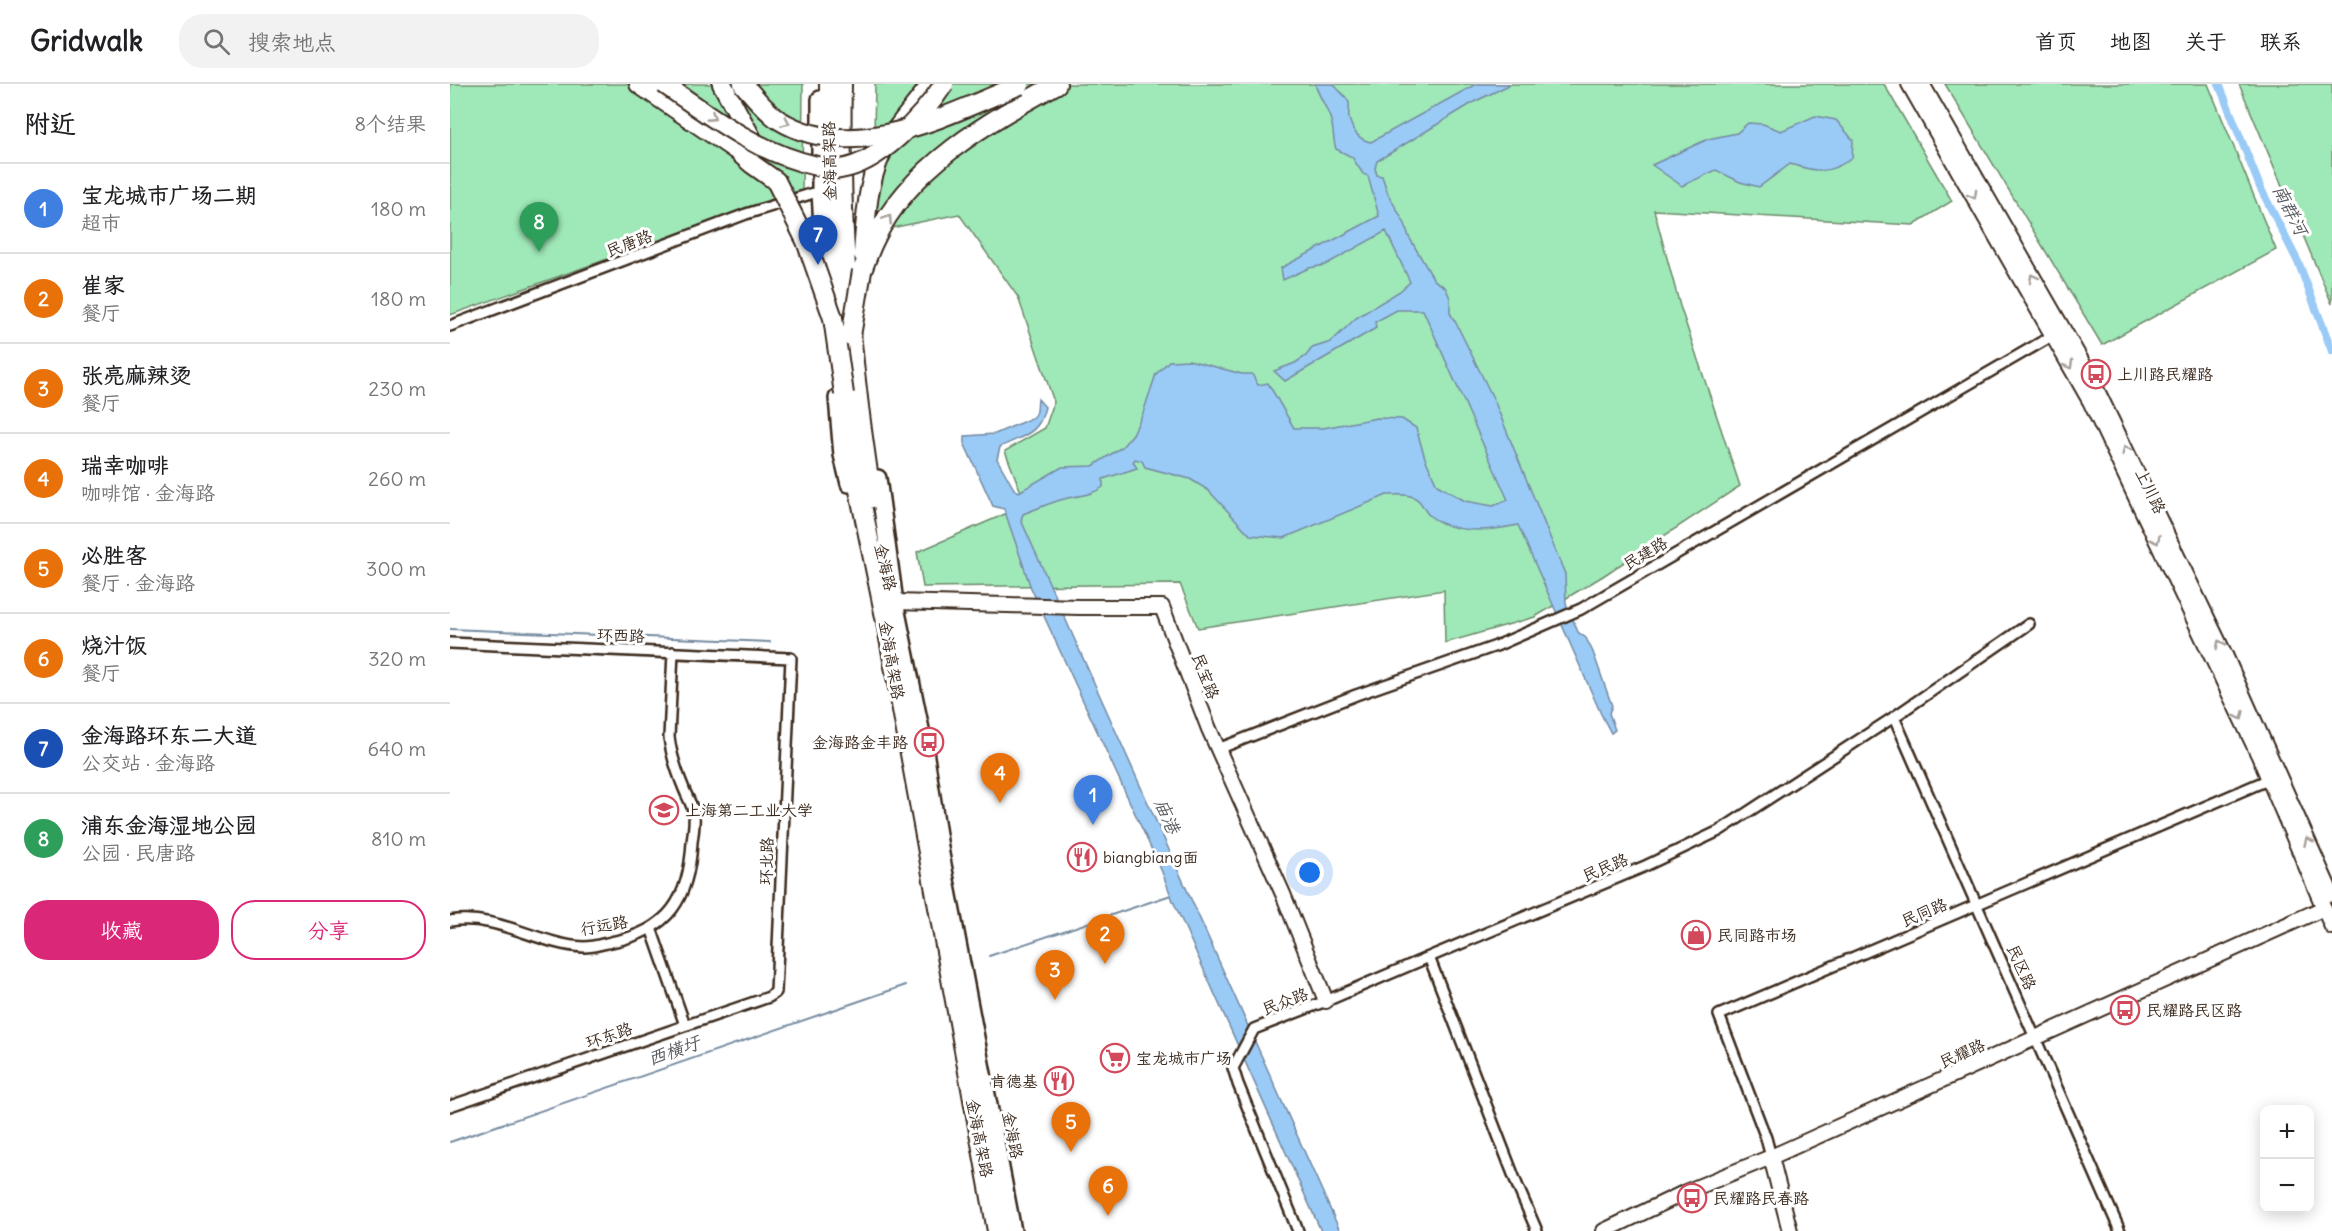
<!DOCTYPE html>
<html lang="zh">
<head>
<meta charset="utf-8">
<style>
  :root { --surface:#fff; --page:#f2f2f2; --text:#202124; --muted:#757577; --line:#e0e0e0; --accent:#db2777 }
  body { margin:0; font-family:Delius,"LXGW WenKai TC",sans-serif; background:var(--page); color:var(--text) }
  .controls { position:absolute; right:18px; bottom:18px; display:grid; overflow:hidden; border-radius:12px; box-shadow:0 3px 15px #0003 }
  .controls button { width:54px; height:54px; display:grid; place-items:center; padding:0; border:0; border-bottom:2px solid var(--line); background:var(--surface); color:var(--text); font:30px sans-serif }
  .you { position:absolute; left:860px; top:789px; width:21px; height:21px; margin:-15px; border:4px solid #fff; border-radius:50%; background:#1a73e8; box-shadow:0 0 0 9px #1a73e833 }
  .badge { display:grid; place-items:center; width:39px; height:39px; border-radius:50%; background:var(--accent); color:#fff; font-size:20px; font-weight:700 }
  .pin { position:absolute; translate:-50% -50px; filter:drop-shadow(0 2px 3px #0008) }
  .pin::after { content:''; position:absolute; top:32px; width:21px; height:18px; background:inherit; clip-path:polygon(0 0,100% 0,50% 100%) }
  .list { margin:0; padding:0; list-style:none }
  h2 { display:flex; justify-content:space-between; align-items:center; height:78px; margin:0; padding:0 24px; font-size:26px }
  h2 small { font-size:20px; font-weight:400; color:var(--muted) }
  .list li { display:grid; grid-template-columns:39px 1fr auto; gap:18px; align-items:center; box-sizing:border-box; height:90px; padding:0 24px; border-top:2px solid var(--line) }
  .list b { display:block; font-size:22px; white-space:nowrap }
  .list p { margin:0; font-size:20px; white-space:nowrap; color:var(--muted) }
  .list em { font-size:20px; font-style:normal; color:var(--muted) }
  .actions { display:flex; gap:12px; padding:18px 24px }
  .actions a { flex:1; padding:14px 0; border:2px solid var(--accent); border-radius:24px; text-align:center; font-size:21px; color:var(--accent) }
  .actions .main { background:var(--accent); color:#fff }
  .icon { flex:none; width:33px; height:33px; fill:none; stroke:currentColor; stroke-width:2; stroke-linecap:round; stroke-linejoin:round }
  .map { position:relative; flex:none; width:1882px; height:1147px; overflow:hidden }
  header { display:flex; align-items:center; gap:36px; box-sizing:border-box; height:84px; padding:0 30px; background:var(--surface); border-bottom:2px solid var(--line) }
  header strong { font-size:28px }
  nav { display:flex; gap:33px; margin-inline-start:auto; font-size:21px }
  .search { width:420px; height:54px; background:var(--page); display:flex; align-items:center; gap:15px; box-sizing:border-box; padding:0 21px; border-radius:24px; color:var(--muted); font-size:22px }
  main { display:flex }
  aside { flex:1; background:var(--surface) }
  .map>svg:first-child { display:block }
  .green { fill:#9fe8b7; stroke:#6d896a; stroke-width:1.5 }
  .water { fill:#9acaf6; stroke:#748aa0; stroke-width:1.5 }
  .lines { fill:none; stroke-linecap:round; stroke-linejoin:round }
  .stream { stroke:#748aa0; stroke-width:2 }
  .canal { stroke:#9acaf6; stroke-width:8 }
  .street-casing { stroke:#3b2a1e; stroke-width:14 }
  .secondary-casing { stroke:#3b2a1e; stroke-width:18 }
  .primary-casing { stroke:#3b2a1e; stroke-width:20 }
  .highway-casing { stroke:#3b2a1e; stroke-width:22 }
  .street { stroke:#fff; stroke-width:9 }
  .secondary { stroke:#fff; stroke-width:14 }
  .primary { stroke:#fff; stroke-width:15 }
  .highway { stroke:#fff; stroke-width:18 }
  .highway-bridge-casing { stroke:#3b2a1e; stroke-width:22; stroke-linecap:butt }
  .highway-bridge { stroke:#fff; stroke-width:18 }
  .oneway { stroke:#a79f9a }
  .labels { text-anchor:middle; stroke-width:6; stroke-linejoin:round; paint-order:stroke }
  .street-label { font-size:16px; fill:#3b2a1e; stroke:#fff }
  .poi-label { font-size:16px; fill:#3b2a1e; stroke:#fff; text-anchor:start }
  .water-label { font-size:18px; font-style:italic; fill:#585a5f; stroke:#fff }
</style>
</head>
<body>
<header>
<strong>Gridwalk</strong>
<div class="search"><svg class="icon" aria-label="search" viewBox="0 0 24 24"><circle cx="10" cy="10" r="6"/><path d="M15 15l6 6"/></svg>搜索地点</div>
<nav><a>首页</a><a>地图</a><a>关于</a><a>联系</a></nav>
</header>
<main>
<aside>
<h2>附近<small>8个结果</small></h2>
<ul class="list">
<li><span class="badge" style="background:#3f7fe0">1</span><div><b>宝龙城市广场二期</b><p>超市</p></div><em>180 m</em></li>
<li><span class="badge" style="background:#e8710a">2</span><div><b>崔家</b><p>餐厅</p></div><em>180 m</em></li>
<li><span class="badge" style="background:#e8710a">3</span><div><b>张亮麻辣烫</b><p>餐厅</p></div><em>230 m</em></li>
<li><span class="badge" style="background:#e8710a">4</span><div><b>瑞幸咖啡</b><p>咖啡馆 · 金海路</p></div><em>260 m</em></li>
<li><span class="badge" style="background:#e8710a">5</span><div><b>必胜客</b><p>餐厅 · 金海路</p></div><em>300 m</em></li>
<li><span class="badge" style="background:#e8710a">6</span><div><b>烧汁饭</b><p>餐厅</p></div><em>320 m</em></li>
<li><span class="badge" style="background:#1a4fb4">7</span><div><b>金海路环东二大道</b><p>公交站 · 金海路</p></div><em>640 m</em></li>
<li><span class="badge" style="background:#2e9e5b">8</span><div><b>浦东金海湿地公园</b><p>公园 · 民唐路</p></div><em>810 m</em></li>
</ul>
<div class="actions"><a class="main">收藏</a><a>分享</a></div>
</aside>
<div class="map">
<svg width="1882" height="1147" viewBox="0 0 1882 1147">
  <rect width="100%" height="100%" fill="#fff"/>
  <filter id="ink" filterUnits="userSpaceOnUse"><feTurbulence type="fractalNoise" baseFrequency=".0167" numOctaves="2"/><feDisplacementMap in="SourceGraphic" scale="12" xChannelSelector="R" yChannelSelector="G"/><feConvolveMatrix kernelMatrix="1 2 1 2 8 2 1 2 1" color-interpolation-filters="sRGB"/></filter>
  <g filter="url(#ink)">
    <!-- green -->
    <path class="green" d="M0 0H353L352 106 0 231Z
      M425 0H1434L1502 117 1463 141 1204 126 1230 222 1290 402 1153 492 1085 533 995 559 994 506 748 544 730 500 473 503 467 468 576 421 555 367 595 344 604 318 568 213 509 130 422 148Z
      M1495 0H1758L1826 166 1652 261Z
      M1789 0H1882V220Z"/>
    <!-- water -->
    <path class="water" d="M865 0H884C888 7 897 12 899 19 900 24 898 29 899 34 902 46 909 56 921 58L1026 0H1061L1024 18 927 77 925 84 927 91 932 92 938 110 955 140 959 153 984 196 995 203 1000 214V229L1006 239 1044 316 1115 490 1116 519 1128 548 1136 554 1143 568 1162 622 1159 629 1165 646 1161 649 1151 630 1068 441C1040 447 1005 451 980 432 975 428 973 421 969 417 961 409 947 411 937 411L834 454 800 451 758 406 740 395 695 383 692 377 685 375 683 378 687 384 653 395V403C642 411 631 411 618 414 603 417 587 425 573 430L571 436 890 1147H871L723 817 712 788 581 504 554 425 543 422 515 361V352L545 350 584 333 587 327 588 315 595 323C589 351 574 351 550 363L547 375 564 405 569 408 612 383 643 382 672 363 683 350 693 329 706 290 719 277 739 276 792 290H802L808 301 818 299 844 344H873L927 334 952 335 966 344 975 374 987 401 1015 417 1043 422 1058 416 973 226H947L925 238 926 244 835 297 824 287 845 279 856 272 862 264 881 258 906 234 950 207 960 198 936 147 875 181 859 184 833 196 831 184 929 132 918 92 913 90 902 73 886 65C883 56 884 50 882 41 880 27 869 14 865 0Z
      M1365 32 1386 36 1403 56 1402 74C1378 91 1367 88 1340 80L1309 103 1290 98 1266 86 1232 102 1202 81 1258 55 1287 49 1298 39 1313 40 1331 47Z"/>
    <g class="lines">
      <!-- stream -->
      <path class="stream" d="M0 545 320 558
        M539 872 721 811
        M0 1058 456 901"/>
      <!-- canal -->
      <path class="canal" d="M1769 0 1810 103 1849 180 1882 267"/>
      <!-- street casing -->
      <g class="street-casing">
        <path id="street" d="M0 242 296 130 370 107
          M0 559 341 574 326 908 319 913 0 1022
          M1444 633 1670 1147
          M768 665 906 611 1046 562 1131 525 1607 249
          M0 837C47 829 88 861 134 863 143 863 152 860 161 858 219 847 239 815 242 758 243 750 245 739 244 731 243 722 237 713 234 705 227 688 221 671 219 653L223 568
          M201 844 235 941
          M1321 1073 1316 1054 1269 931 1822 694
          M848 1147 788 1000 783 984 804 945 876 917 979 873
          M1087 1147 1068 1103 979 873 1193 783 1269 747 1444 633 1579 540"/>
      </g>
      <!-- secondary casing -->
      <g class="secondary-casing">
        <path id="secondary" d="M1459 0 1640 317 1809 672 1882 843
          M1472 0 1640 292 1775 571 1882 811
          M445 518 629 523H712L759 645 833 810 876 917
          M1321 1073 1340 1147
          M1154 1147 1238 1107 1321 1073 1874 824"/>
      </g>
      <!-- primary casing -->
      <g class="primary-casing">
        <path id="primary" d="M370 15V107L375 198
          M387 314 392 371 399 400
          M428 394 445 518 474 660 491 770 563 1147"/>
      </g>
      <!-- highway casing -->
      <g class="highway-casing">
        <path id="highway" d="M189 0 286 66 302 80 326 97
          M272 0 307 64
          M379 0V103L388 238
          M392 0C389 138 400 277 422 414
          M413 170C416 133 417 89 439 56 451 37 468 19 481 0
          M412 187C416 177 419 167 424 157 459 82 538 38 607 0
          M393 296 404 382 436 538 547 1147"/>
      </g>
      <!-- street -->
      <use href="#street" class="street"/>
      <!-- secondary -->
      <use href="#secondary" class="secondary"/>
      <!-- primary -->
      <use href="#primary" class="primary"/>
      <!-- highway -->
      <use href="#highway" class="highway"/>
      <!-- highway-bridge casing -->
      <g class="highway-bridge-casing">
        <path id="highway-bridge" d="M214 0C261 33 310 70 367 82 374 83 383 86 390 85 429 80 473 32 494 0
          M293 0C303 11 315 27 329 36 404 82 498 30 570 1
          M326 97 356 157 383 234 394 310
          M401 252 412 187"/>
      </g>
      <!-- highway-bridge -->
      <use href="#highway-bridge" class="highway-bridge"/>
    </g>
    <!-- one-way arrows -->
    <defs><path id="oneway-chevron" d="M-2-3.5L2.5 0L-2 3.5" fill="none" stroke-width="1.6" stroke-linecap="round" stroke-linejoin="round" transform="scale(1.5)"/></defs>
    <g class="oneway">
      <use href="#oneway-chevron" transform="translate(262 33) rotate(33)"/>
      <use href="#oneway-chevron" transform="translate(336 38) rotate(24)"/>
      <use href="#oneway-chevron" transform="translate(1523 111) rotate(61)"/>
      <use href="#oneway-chevron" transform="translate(438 135) rotate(-57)"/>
      <use href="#oneway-chevron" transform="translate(1583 194) rotate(-119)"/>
      <use href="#oneway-chevron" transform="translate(1619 281) rotate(61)"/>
      <use href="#oneway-chevron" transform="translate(1676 366) rotate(-116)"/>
      <use href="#oneway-chevron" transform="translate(1706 456) rotate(65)"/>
      <use href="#oneway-chevron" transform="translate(1770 560) rotate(-116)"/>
      <use href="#oneway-chevron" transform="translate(1790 632) rotate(65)"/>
      <use href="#oneway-chevron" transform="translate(1858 757) rotate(-114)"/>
    </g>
  </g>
  <!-- icons -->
  <defs>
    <g id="bus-ring" transform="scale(1.5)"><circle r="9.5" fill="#fff" stroke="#d1495b" stroke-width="1.5"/><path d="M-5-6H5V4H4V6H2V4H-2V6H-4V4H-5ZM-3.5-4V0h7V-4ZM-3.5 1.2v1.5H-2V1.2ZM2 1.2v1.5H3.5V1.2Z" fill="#d1495b"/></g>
    <g id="university-ring" transform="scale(1.5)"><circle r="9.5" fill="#fff" stroke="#d1495b" stroke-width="1.5"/><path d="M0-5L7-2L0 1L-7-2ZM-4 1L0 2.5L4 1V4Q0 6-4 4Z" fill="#d1495b"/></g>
    <g id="restaurant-ring" transform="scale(1.5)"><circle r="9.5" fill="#fff" stroke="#d1495b" stroke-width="1.5"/><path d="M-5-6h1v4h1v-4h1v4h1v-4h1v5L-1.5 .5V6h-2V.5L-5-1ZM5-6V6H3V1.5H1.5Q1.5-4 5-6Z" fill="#d1495b"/></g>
    <g id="shop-ring" transform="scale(1.5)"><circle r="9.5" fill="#fff" stroke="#d1495b" stroke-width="1.5"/><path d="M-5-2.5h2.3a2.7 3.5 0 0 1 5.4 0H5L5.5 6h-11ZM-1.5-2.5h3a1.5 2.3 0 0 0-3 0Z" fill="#d1495b"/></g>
    <g id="supermarket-ring" transform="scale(1.5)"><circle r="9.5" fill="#fff" stroke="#d1495b" stroke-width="1.5"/><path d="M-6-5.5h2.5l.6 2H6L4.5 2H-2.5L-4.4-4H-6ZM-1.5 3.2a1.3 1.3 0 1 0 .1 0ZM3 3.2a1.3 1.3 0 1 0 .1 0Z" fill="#d1495b"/></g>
  </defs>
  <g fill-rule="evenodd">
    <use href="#bus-ring" x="1646" y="290"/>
    <use href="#bus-ring" x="479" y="658"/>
    <use href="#university-ring" x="214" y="726"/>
    <use href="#restaurant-ring" x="632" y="773"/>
    <use href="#shop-ring" x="1246" y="851"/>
    <use href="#bus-ring" x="1675" y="926"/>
    <use href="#supermarket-ring" x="665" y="974"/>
    <use href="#restaurant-ring" x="609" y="997"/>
    <use href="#bus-ring" x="1242" y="1114"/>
  </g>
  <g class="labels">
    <!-- street labels -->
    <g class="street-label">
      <text transform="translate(379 77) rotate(-91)" y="6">金海高架路</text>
      <text transform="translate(179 159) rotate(-21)" y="6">民唐路</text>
      <text transform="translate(1701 407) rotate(64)" y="6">上川路</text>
      <text transform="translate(1195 469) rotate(-31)" y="6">民建路</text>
      <text transform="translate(436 483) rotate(77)" y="6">金海路</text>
      <text transform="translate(171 551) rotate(2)" y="6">环西路</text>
      <text transform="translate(442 576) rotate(80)" y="6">金海高架路</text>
      <text transform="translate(756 592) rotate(69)" y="6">民宝路</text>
      <text transform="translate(316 777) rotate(-88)" y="6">环北路</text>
      <text transform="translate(1155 783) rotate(-23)" y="6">民民路</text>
      <text transform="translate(1474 828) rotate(-23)" y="6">民同路</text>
      <text transform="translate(154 841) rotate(-10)" y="6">行远路</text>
      <text transform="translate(1572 883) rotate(66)" y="6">民区路</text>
      <text transform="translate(835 917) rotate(-21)" y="6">民众路</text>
      <text transform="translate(159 951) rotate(-19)" y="6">环东路</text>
      <text transform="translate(1512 969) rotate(-24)" y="6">民耀路</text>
      <text transform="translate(563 1051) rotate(79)" y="6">金海路</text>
      <text transform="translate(530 1054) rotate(79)" y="6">金海高架路</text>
    </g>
    <!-- poi labels -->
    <g class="poi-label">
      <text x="1667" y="296">上川路民耀路</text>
      <text x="458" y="664" text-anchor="end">金海路金丰路</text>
      <text x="235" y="732">上海第二工业大学</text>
      <text x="653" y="779">biangbiang面</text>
      <text x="1267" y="857">民同路市场</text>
      <text x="1696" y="932">民耀路民区路</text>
      <text x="686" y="980">宝龙城市广场</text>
      <text x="588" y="1003" text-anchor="end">肯德基</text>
      <text x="1263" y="1120">民耀路民春路</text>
    </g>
    <!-- water labels -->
    <g class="water-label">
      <text transform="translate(1840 126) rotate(63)" y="6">南群河</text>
      <text transform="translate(717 732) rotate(66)" y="6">庙港</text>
      <text transform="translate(224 967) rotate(-19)" y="6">西横圩</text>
    </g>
  </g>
</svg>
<div class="controls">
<button>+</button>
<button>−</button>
</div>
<div class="you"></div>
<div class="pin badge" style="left:643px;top:741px;background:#3f7fe0">1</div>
<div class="pin badge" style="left:655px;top:880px;background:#e8710a">2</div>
<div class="pin badge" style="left:605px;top:916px;background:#e8710a">3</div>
<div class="pin badge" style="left:550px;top:719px;background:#e8710a">4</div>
<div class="pin badge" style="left:621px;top:1068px;background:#e8710a">5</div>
<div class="pin badge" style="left:658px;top:1132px;background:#e8710a">6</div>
<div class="pin badge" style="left:368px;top:181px;background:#1a4fb4">7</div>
<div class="pin badge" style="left:89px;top:168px;background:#2e9e5b">8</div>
</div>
</main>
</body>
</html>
